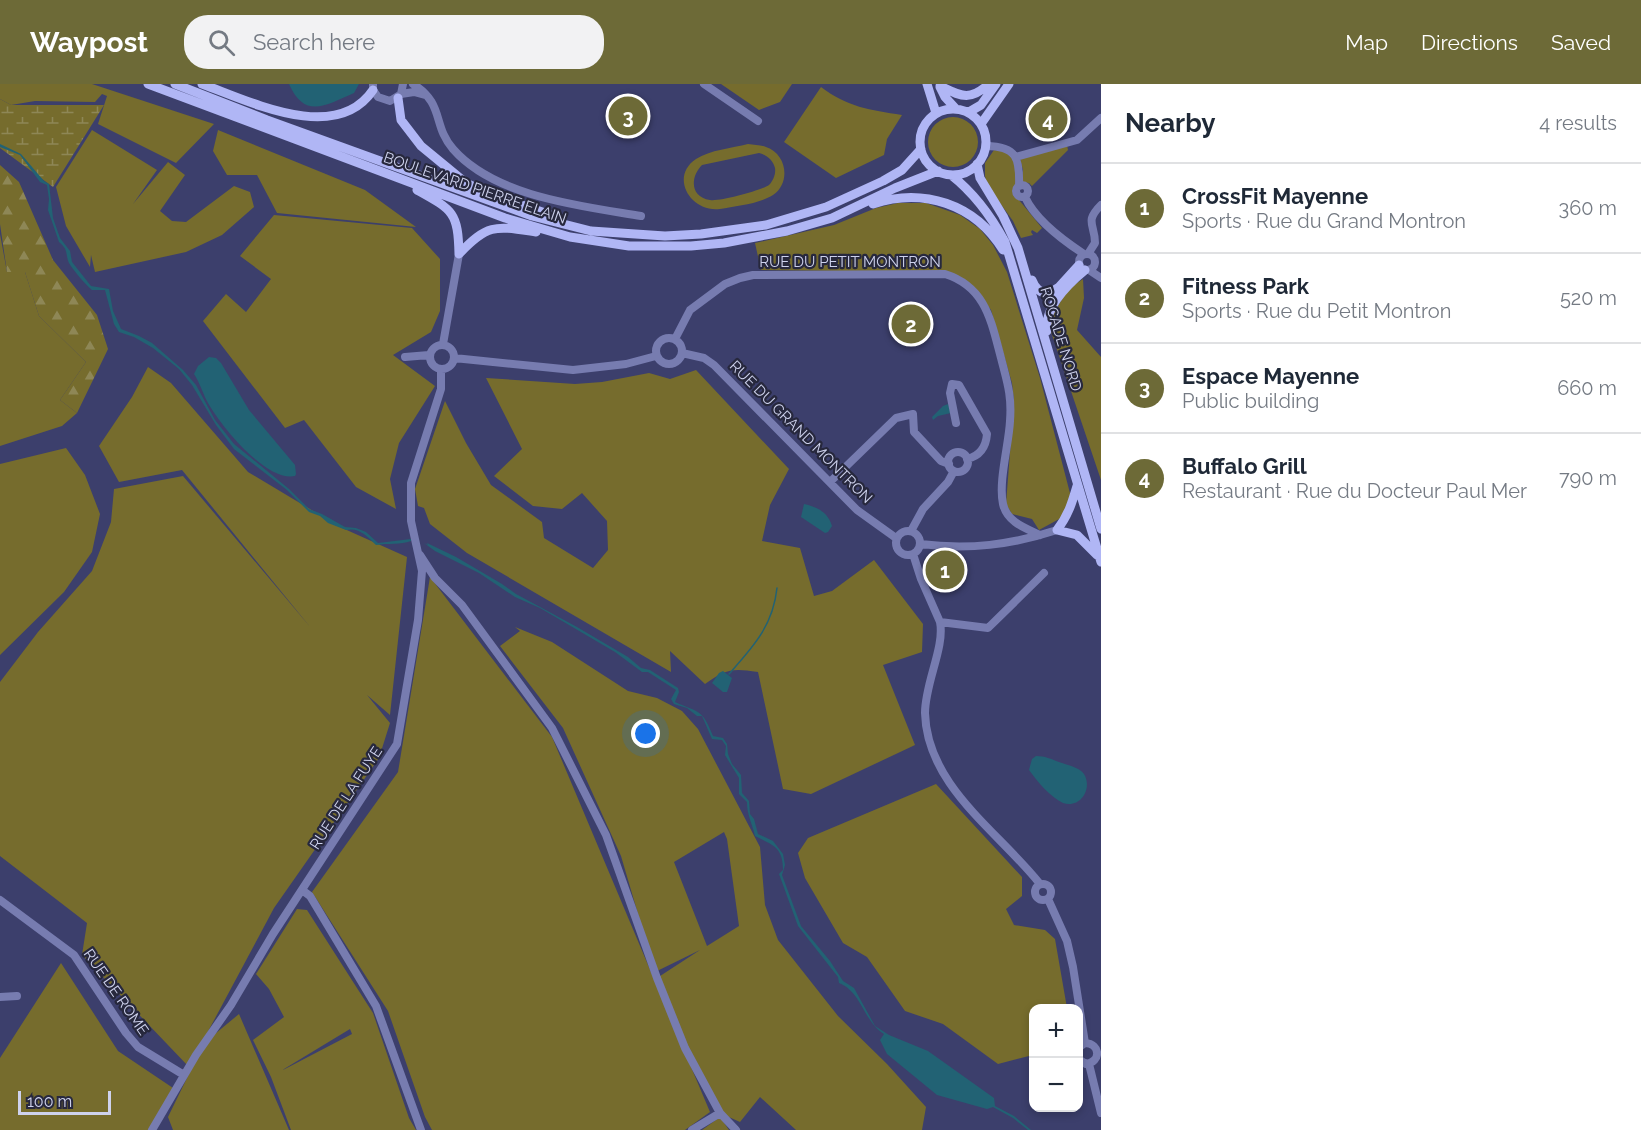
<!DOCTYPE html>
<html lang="en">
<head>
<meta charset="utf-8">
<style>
  :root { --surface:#fff; --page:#f2f2f3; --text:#1f2937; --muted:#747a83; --line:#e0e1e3; --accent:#6d6a37 }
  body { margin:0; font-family:Raleway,sans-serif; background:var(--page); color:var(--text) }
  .controls { position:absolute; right:18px; bottom:18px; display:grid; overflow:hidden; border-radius:12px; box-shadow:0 3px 9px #0003 }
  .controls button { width:54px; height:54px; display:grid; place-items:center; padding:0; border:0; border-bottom:2px solid var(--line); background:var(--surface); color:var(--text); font:30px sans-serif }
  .scale { position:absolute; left:18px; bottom:15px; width:93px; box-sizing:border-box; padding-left:6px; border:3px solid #ced2ed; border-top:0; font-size:16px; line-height:21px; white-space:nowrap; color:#ced2ed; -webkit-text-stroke:4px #27283d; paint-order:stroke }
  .you { position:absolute; left:646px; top:650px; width:21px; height:21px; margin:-15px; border:4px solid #fff; border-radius:50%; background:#1a73e8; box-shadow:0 0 0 9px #1a73e833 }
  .badge { display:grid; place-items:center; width:39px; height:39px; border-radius:50%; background:var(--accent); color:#fff; font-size:20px; font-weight:700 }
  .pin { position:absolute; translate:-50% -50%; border:3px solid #fff; box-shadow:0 2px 6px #0006 }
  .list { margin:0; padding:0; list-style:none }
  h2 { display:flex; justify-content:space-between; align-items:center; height:78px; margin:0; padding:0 24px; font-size:26px }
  h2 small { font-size:20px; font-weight:400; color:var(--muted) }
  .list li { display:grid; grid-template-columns:39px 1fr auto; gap:18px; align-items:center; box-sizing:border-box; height:90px; padding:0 24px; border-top:2px solid var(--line) }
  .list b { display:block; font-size:22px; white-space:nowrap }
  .list p { margin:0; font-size:20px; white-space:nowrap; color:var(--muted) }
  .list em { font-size:20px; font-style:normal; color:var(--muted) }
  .icon { flex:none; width:33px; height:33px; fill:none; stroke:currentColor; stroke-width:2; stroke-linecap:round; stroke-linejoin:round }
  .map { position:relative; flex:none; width:1101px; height:1046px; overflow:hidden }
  header { display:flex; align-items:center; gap:36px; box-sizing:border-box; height:84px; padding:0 30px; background:var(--accent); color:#fff }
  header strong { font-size:28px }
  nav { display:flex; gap:33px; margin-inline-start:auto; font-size:21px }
  .search { width:420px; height:54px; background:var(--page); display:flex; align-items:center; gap:15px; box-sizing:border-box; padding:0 21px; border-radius:24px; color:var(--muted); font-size:22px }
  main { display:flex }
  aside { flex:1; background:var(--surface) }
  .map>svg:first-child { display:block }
  .green { fill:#766c2d; fill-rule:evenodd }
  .forest { fill:url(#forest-firs) }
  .wetland { fill:url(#wetland-marsh) }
  .water { fill:#226274 }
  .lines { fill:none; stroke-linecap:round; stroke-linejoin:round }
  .stream { stroke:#226274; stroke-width:1.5 }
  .minor { stroke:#777cb0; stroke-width:8 }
  .major { stroke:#b0b6f5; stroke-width:9 }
  .labels { text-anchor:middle; stroke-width:4.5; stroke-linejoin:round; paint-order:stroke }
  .street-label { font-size:15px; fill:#ced2ed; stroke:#27283d }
</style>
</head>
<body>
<header>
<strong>Waypost</strong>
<div class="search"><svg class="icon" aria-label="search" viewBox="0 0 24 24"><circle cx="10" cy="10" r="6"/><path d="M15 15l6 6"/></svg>Search here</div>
<nav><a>Map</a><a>Directions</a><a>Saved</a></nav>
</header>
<main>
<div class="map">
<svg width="1101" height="1046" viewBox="0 0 1101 1046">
  <defs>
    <pattern id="forest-firs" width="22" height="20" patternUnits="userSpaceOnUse" patternTransform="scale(1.5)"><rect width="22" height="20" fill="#766c2d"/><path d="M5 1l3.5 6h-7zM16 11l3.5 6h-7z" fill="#8e8756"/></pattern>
    <pattern id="wetland-marsh" width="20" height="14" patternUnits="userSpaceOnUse" patternTransform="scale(1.5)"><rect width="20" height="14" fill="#766c2d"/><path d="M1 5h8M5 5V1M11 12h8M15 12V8" fill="none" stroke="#8e8756"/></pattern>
  </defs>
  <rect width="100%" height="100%" fill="#3c3f6c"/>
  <!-- green -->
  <path class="green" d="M0 0H92L214 40 176 79 98 40 107 12 102 10 95 18 35 17 11 21 0 15Z
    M721 0H792L780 18 759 26Z
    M821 3C847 23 870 26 902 31L887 55 884 71 836 94 784 58Z
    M928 58a25 25 0 1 1 50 0a25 25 0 1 1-50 0Z
    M92 46 157 86 133 120 168 78 185 91 160 127 172 137 186 138 234 102 250 108 254 123 222 151 186 168 95 188 91 171 90 183 66 142 56 103Z
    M218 46 365 106 416 143 277 129 257 91H227L213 67Z
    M748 60C754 61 761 61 766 63 787 70 791 99 773 111 759 120 736 122 720 125 691 129 669 93 696 75 710 66 732 64 748 60ZM759 69C767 71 773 76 775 84 776 90 773 97 769 101 762 106 719 118 710 116 690 113 690 93 702 81Z
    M1067 61 1068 66 1032 102 1029 99 1021 98 1023 86 1020 75Z
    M994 66 1007 68 1015 76 1017 98 1015 111 1042 144 1037 149 1032 146 1031 148 1033 151 1021 154 1013 137 987 101 985 92V79Z
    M898 119H926L960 131 980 145 993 161 1007 188 1040 294 1071 413 1061 434 1039 446 1032 435 1012 430 1006 420 1014 317 1012 299 991 226 979 209 959 192 917 188 761 186 755 159 834 141 876 124Z
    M274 131 412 144 440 175V227L431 248 393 271 435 302 399 359 390 395 396 425 356 403 304 336 285 344 203 237 226 210 246 228 271 195 240 172Z
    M0 150 7 188H25L39 232 86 278 60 316 77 329 62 342 0 362Z
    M1083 195 1084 214 1077 246 1101 273V396L1048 239 1068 205Z
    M148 283 171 299 248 388 340 443 407 473 390 631 367 611 390 639 379 674 274 824 189 983 82 871 87 839 0 772V598L38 548 92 487 111 438 114 405 183 392 311 544 182 386 119 398 99 362 132 313Z
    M696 286 789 385 770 421 762 457 800 464 814 512 832 507 874 476 923 540 922 568 883 581 915 661 811 710 783 705 758 588C732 584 726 585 705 600L670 567 671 588 467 469 430 440 424 424 418 422 415 405 445 317 466 359 491 401 542 438 544 454 593 484 608 466 607 437 582 409 562 425 533 422 494 392 522 365 486 294 575 300 602 298 649 289 670 295Z
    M66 364 85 391 100 430 92 468 64 508 0 571V380Z
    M430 493 552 653 710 1028 685 1046H432L425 1033 388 927 312 808 398 688Z
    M515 543 552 558 628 607 657 614 682 627 698 645 760 763 765 821 778 856 838 932 887 980 926 1023 922 1046H796L760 1013 740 1038 720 1029 685 964 657 894 700 866 655 888 621 772 563 644 500 562 520 547ZM724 748 727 755 739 842 707 862 674 778Z
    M936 700 1022 793V812L1006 825 1014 841 1045 846 1055 855 1067 924H1034L1033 971 998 980 943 940 905 927 867 873 843 859 805 794 798 769 808 754Z
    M297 825 307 826 373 929 409 1034 416 1046H291L271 993 253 956 284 933 269 905 256 890ZM350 945 352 950 283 986 284 985Z
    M61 879 118 967 176 1006 148 1046H0V974Z
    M239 930 289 1046H173L168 1033 204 959Z
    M720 1033 729 1046H702Z"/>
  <!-- forest -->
  <path class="forest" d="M0 81 19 98 53 176 97 231 108 265 77 329 60 316 86 278 39 232 25 188H7L0 140Z"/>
  <!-- wetland -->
  <path class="wetland" d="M0 15 11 21H104L53 103 0 64Z"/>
  <!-- water -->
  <path class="water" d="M289 0H359L354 9C326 21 305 36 289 0Z
    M0 60 21 70 44 97 49 100 53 134 60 154 70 167 72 178 91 202 109 205 113 227 121 245 139 252 152 259 183 286 196 301 215 336 234 360 289 405 309 425 322 430 345 443 356 444 366 448 378 459 411 455V457C400 461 388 459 376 461 367 452 359 443 346 446L328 439 320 432 309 428 287 406 234 365 216 341 192 301 179 285 153 264 134 253 119 248 114 240 105 206H92C85 200 73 186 69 179 65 170 69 166 59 158L48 126 49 115 47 101 40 98 20 71 0 63Z
    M209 273 216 274 221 279 249 326 295 381 296 390 295 392C266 398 221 342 208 319 203 310 200 299 194 290L198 282Z
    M948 320 951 329 938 332 933 336 932 333 943 322Z
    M804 420C817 423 828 428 832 442L828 448 825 449 801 433Z
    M424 459 428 461 427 459 456 473 502 500 516 510 577 543 628 573 641 584 650 586 678 604 679 608 675 618C700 629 702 625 713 652L723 654 727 660 728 670 732 680 741 691 742 709 749 717 750 730 754 735 758 750 773 757 783 770 785 781 782 791 801 842 830 877 843 897 854 904 875 942 889 951 928 967 994 1014 995 1022 1014 1032 1031 1046H1028L1013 1034 993 1023 987 1025 937 1011 887 970 880 956 884 950C863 937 862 908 839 899L838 893 798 842 779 790 783 786C783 763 773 761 755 752 752 739 747 731 747 718L739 710V694L725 671 726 662 722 656 712 655 702 632H697L687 624 674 620 671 615 676 606 648 588H642L615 568 540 524 515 513 479 489 435 467Z
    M723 587 732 594 727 608H723L712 599 719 589Z
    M1036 672C1045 672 1051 675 1059 678 1067 681 1079 683 1084 690 1093 705 1080 725 1063 719 1050 713 1037 697 1029 686L1032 675Z"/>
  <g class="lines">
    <!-- stream -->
    <path class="stream" d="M729 590C753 563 773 542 777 504"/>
    <!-- minor -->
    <path class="minor" d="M373 0V6L378 13 390 17 401 10 403 0
      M413 0C445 20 432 41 453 65 495 113 581 122 641 132
      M704 0 758 37
      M401 10 414 8 425 11
      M986 62C1017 62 1020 75 1019 102
      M1016 73 1077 56 1101 34
      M1016 107a6 6 0 1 1 12 0a6 6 0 1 1-12 0Z
      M1025 113C1035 135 1064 157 1084 170
      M1079 178a8 8 0 1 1 16 0a8 8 0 1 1-16 0Z
      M1088 170 1095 159C1095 140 1084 138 1101 121
      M1089 186 1101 194
      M656 267a13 13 0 1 1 26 0a13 13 0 1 1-26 0Z
      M675 255 690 226 725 200 740 194 753 191 945 190C986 203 991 237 1001 274 1007 298 1012 311 1010 337 1009 360 998 398 1003 420 1007 438 1025 444 1040 451
      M443 260 459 170
      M430 273a12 12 0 1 1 24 0a12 12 0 1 1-24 0Z
      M682 269 704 274 714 281 857 426 896 454
      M405 273 429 271
      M454 274 573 286 626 280 656 272
      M956 339 950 309 952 300 959 301 987 350C986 363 980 372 967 375
      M948 378a10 10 0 1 1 20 0a10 10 0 1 1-20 0Z
      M830 398 896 334 913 330 914 348 941 377 949 380
      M896 459a12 12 0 1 1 24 0a12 12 0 1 1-24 0Z
      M911 447 923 425 948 398 954 387
      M920 460C969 466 1011 461 1057 446
      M913 470 921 495 940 538
      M420 471 435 494 462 521 552 644 606 751 657 894 685 964 720 1029 736 1046
      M1040 800C998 747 927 702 925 629 925 599 945 563 940 538L988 544 1044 489
      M1035 808a8 8 0 1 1 16 0a8 8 0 1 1-16 0Z
      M302 806 310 812 376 922 421 1046
      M1048 815 1067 857 1073 883 1085 959
      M0 816 74 871 126 949 138 963 184 991
      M0 913 17 912
      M1078 964 1085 959C1101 960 1101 978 1086 980L1078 975
      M1089 980 1101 1029
      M152 1046 196 971 231 921 273 850 397 660 418 536 422 487 411 437V399L441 305V285
      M692 1046 720 1029"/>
    <!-- major -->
    <path class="major" d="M148 0 505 134 570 153 629 162H691L724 159 787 147 832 134 895 104 938 87
      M175 0 267 36 532 132 591 147 665 152 701 150 766 141 826 123 883 97 902 86 921 65
      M202 0C249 17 336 61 373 6
      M927 0 936 29
      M940 2C961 12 969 18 989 0
      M940 3 945 13 956 25
      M398 14 401 36 421 62 466 99 493 111 551 131
      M920 58a33 33 0 1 1 66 0a33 33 0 1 1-66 0Z
      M969 28 981 21 996 0
      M981 40 1009 0
      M977 80 980 94 1003 132 1018 164 1101 445
      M951 91C974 109 991 132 1005 158L1101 478
      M417 106C453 126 458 128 459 170
      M873 120C923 103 975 120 1003 166
      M459 170C488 139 496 142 536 148
      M1032 196C1035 204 1040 209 1048 210L1059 203 1079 181
      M1047 247C1044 223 1068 200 1085 186
      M1077 402C1072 419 1068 432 1057 446L1077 451 1097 471"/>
  </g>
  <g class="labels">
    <!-- street labels -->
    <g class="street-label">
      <text transform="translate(475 104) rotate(19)" y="5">BOULEVARD PIERRE ELAIN</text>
      <text x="850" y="183">RUE DU PETIT MONTRON</text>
      <text transform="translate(1061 255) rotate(73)" y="5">ROCADE NORD</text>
      <text transform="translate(801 348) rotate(45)" y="5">RUE DU GRAND MONTRON</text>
      <text transform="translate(346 714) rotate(-57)" y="5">RUE DE LA FUYE</text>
      <text transform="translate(116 908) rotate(55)" y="5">RUE DE ROME</text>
    </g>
  </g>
</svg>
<div class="controls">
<button>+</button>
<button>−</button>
</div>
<div class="scale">100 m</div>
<div class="you"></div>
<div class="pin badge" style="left:945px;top:486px">1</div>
<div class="pin badge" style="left:911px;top:240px">2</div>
<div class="pin badge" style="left:628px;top:32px">3</div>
<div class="pin badge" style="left:1048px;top:35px">4</div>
</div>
<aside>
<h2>Nearby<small>4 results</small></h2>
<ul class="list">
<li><span class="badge">1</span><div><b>CrossFit Mayenne</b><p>Sports · Rue du Grand Montron</p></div><em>360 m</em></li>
<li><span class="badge">2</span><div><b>Fitness Park</b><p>Sports · Rue du Petit Montron</p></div><em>520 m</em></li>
<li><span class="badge">3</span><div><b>Espace Mayenne</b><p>Public building</p></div><em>660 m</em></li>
<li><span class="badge">4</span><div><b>Buffalo Grill</b><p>Restaurant · Rue du Docteur Paul Mer</p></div><em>790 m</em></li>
</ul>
</aside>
</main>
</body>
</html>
